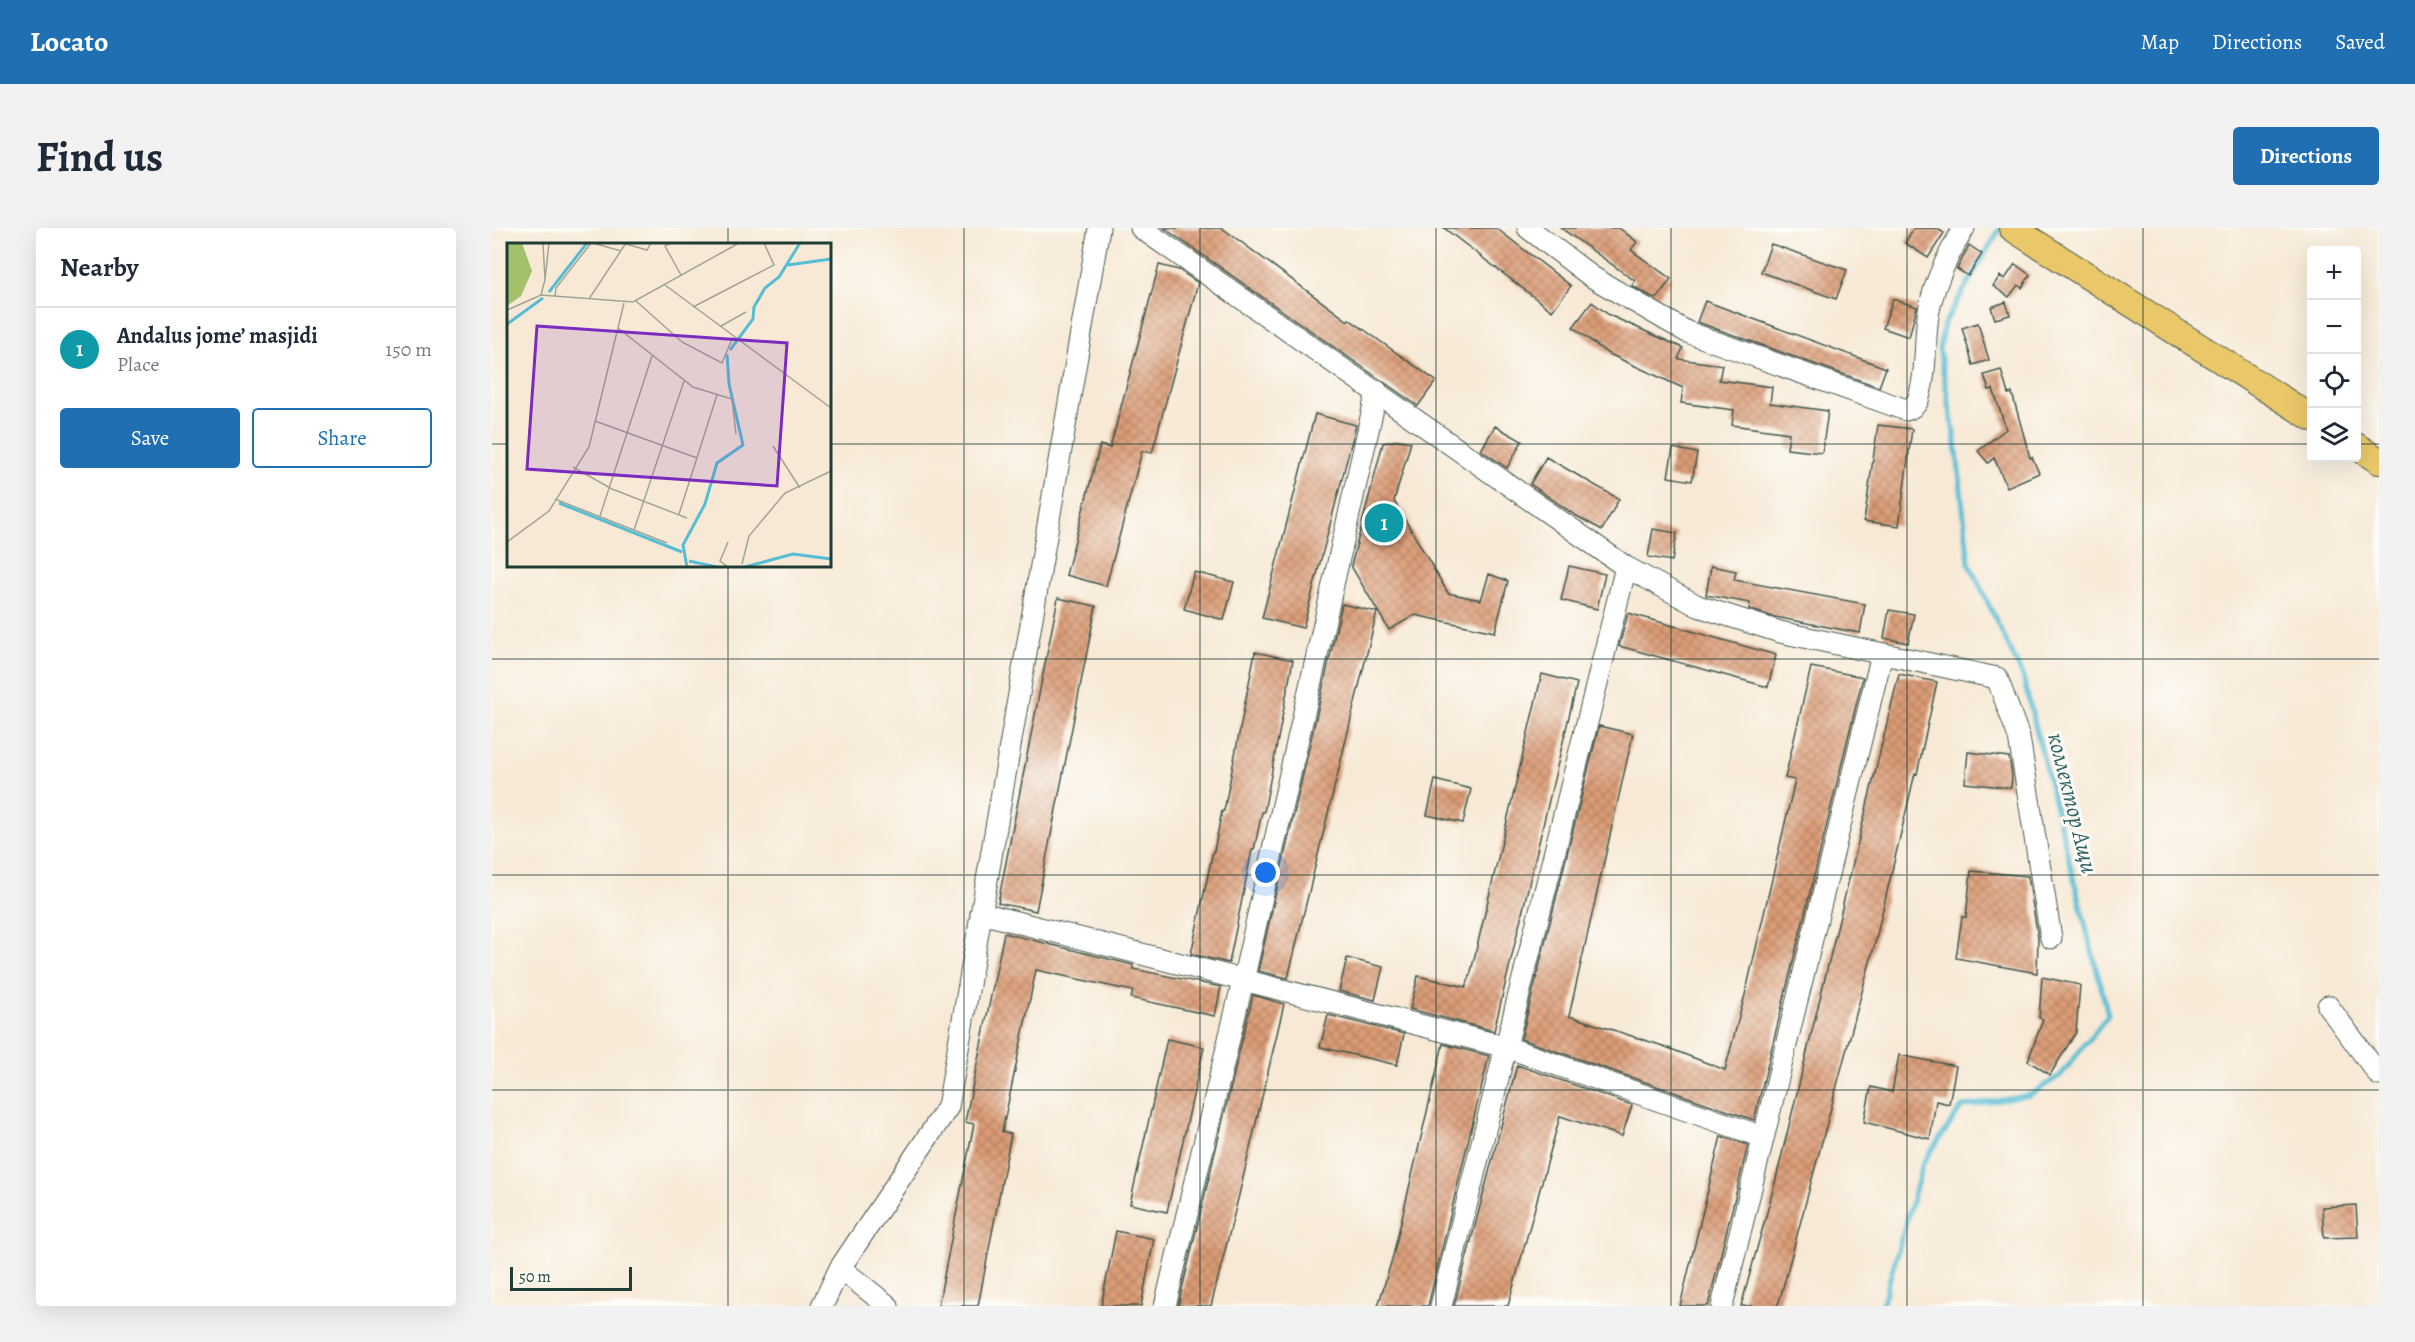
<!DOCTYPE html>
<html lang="en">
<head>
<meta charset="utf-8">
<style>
  :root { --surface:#fff; --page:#f2f2f3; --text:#1f2937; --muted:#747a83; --line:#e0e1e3; --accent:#1f6fb2 }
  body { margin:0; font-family:Alegreya,serif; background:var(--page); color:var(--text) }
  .controls { position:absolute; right:18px; top:18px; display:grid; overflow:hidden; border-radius:6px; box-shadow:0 6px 24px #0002 }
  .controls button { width:54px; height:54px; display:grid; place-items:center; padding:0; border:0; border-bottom:2px solid var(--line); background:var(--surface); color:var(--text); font:30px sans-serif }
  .scale { position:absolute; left:18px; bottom:15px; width:122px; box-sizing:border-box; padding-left:6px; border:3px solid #1f3d34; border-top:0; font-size:16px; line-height:21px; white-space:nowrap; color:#1f3d34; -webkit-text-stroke:4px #fdfcf7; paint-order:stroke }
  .you { position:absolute; left:774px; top:645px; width:21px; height:21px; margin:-15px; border:4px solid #fff; border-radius:50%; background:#1a73e8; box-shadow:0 0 0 9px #1a73e833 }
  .badge { display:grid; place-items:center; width:39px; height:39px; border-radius:50%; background:var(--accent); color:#fff; font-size:20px; font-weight:700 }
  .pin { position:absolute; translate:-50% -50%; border:3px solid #fff; box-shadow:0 2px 6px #0006 }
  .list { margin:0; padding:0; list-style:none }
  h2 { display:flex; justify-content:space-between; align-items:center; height:78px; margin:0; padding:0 24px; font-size:26px }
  h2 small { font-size:20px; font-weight:400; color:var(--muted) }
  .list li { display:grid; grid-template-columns:39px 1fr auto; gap:18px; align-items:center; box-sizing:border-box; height:84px; padding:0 24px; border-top:2px solid var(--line) }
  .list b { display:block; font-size:22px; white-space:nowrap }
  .list p { margin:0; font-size:20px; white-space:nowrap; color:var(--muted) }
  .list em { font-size:20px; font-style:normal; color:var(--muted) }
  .actions { display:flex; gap:12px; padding:18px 24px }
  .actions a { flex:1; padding:14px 0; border:2px solid var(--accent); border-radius:6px; text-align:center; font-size:21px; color:var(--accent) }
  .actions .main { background:var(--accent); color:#fff }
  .icon { flex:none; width:33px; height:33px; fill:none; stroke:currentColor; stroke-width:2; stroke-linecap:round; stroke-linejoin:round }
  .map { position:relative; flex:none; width:1887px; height:1078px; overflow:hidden; border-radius:6px }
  header { display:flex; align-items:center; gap:36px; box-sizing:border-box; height:84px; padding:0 30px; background:var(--accent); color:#fff }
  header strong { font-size:28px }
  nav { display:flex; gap:33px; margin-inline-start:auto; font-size:21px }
  .intro { display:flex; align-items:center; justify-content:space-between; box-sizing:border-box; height:144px; padding:0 36px }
  h1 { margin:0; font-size:42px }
  .button { padding:15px 27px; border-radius:6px; background:var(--accent); color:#fff; font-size:21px; font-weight:700 }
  main { display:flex; gap:36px; padding:0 36px }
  aside { flex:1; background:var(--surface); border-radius:6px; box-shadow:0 6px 24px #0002 }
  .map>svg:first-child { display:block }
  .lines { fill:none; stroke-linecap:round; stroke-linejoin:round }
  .stream { stroke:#57bdd4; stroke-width:5 }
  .building { fill:url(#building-cross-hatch) }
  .minor-casing { stroke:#3f574c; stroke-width:23 }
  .major-casing { stroke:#3f574c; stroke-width:28 }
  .minor { stroke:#fff; stroke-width:21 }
  .major { stroke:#eac769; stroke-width:26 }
  .grid { fill:none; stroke:#1f3d34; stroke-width:1.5; stroke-opacity:0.55 }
  .labels { text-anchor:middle; stroke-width:6; stroke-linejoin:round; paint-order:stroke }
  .water-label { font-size:24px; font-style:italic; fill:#306364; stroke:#fdfcf7 }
  .inset-river { fill:none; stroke:#57bdd4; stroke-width:3 }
  .inset-road { fill:none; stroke:#a1a495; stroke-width:1.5 }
  .view { fill:#7b2cbf; fill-opacity:0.15; stroke:#7b2cbf; stroke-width:3 }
  .inset-edge { fill:none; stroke:#1f3d34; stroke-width:3 }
</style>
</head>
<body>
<header>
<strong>Locato</strong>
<nav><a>Map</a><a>Directions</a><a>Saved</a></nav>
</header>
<div class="intro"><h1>Find us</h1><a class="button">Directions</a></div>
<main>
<aside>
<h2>Nearby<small></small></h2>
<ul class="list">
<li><span class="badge" style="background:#0f9aa8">1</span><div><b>Andalus jome’ masjidi</b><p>Place</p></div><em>150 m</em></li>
</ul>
<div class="actions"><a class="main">Save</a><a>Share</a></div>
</aside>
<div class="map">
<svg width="1887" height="1078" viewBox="0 0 1887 1078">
  <defs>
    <pattern id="building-cross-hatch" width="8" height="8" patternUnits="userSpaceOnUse" patternTransform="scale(1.5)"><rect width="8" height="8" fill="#dc9c76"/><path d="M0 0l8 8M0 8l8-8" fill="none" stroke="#b28062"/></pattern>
  </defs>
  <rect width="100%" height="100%" fill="#fdfcf7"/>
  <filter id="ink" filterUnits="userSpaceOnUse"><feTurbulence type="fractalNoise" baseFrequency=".0167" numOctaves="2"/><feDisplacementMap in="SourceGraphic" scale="12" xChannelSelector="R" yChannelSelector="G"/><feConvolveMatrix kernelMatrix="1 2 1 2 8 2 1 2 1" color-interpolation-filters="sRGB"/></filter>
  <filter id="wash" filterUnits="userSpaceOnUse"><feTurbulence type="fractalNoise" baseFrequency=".008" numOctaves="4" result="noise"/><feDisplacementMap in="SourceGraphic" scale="24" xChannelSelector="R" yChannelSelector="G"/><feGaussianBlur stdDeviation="1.35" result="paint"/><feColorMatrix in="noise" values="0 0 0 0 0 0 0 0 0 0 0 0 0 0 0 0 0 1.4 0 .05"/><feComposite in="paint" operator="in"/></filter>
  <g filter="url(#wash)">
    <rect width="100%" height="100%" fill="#f7e9d5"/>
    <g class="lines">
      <!-- stream -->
      <path class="stream" d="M1390 1078 1431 935 1470 879 1538 867 1569 847 1616 787 1531 449 1477 335 1464 216 1447 120 1452 96 1508 0"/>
    </g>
    <g id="blocks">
      <!-- building -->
      <path class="building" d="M672 0H730L856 93 857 91 944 153 926 178Z
        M952 0H1004L1079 58 1060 83Z
        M1069 0H1127L1145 14 1139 22 1179 51 1164 71 1140 58 1143 53Z
        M1422 0H1444L1452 5 1436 30 1413 15Z
        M1279 16 1355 42 1344 71 1269 44Z
        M1477 17 1490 26 1476 48 1465 41Z
        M1523 36 1538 47 1530 60 1526 57 1517 69 1501 58 1508 48 1513 51Z
        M667 37 687 42 706 55 660 225 650 223 614 358 574 347 608 217 618 220Z
        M1401 71 1425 79 1417 109 1391 100Z
        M1213 73 1394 140 1387 159 1205 94Z
        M1100 74 1117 87 1191 120 1186 131 1230 137 1227 152 1280 159 1278 175 1336 183 1330 225 1295 221 1297 205 1240 197 1242 182 1189 175 1191 160 1115 125 1081 99Z
        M1514 74 1518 87 1503 91 1499 79Z
        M1486 95 1497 132 1481 137 1470 100Z
        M1509 142 1516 166 1520 165 1538 230 1540 229 1547 245 1515 259 1502 230 1496 235 1486 223 1514 201 1501 161 1497 162 1492 147Z
        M823 186 864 197 811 400 770 390Z
        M1386 197 1420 201 1407 298 1372 293Z
        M1003 198 1030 213 1015 240 989 222Z
        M907 212 919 214 902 273 956 365 989 372 997 346 1016 353 1003 404 923 387 897 402 859 338 891 215Z
        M1181 220 1205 225 1200 253 1176 249Z
        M1054 229 1127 271 1110 302 1083 287 1038 256Z
        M1161 301 1185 305 1180 333 1156 329Z
        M1077 338 1113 346 1105 381 1069 372Z
        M1219 338 1244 343 1242 352 1373 376 1368 405 1278 388 1257 381 1258 375 1214 367Z
        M702 344 742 354 732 392 692 381Z
        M566 370 604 378 544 683 506 675Z
        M850 376 885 384 796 750 766 743Z
        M1397 382 1422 386 1416 415 1392 410Z
        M1136 385 1284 427 1276 459 1127 418Z
        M763 424 801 432 772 584H770L762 622H760L737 735 699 726 721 623H722L730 583H732Z
        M1319 439 1371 449 1262 892 1029 811 1107 498 1141 506 1077 788 1171 818 1233 842 1254 763 1303 552 1293 550Z
        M1050 446 1085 455 1002 803 918 781 926 748 974 759 978 748Z
        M1407 446 1445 454 1425 546 1423 545 1383 715 1288 1071 1285 1078H1249L1282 959Z
        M1476 524 1517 529 1520 547 1519 560 1473 555Z
        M943 552 979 561 971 595 935 587Z
        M1479 643 1536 648 1546 710 1545 745 1464 730 1470 689H1474Z
        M512 705 641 737V741L729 759 723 788 639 770 641 763 544 742 510 904 519 906 486 1078H446L482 896 473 894Z
        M855 730 891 739 883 772 847 763Z
        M1550 749 1588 757 1584 804 1558 847 1536 833 1551 791 1547 790Z
        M761 767 792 776 747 967 719 1078H686Z
        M836 787 912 806 905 837 828 819Z
        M675 811 712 819 675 984 638 976Z
        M951 816 997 828 936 1078H886L901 1028Z
        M1407 827 1464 838 1457 876 1444 873 1438 911 1372 894 1379 859 1400 864Z
        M1025 837 1140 877 1130 908 1068 888 1016 1078H962Z
        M1229 908 1256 917 1216 1078H1188Z
        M1864 977 1866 1009 1832 1010 1830 979Z
        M624 1003 662 1011 649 1078H609Z"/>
    </g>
  </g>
  <g filter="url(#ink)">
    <use href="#blocks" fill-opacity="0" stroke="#3f574c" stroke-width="1.5"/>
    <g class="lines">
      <!-- minor casing -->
      <g class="minor-casing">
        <path id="minor" d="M649 0 1134 339 1206 378 1288 404 1505 450 1527 509 1559 710
          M1036 0 1100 49 1195 104 1414 182C1427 178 1427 169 1430 157 1434 136 1433 116 1435 96 1438 63 1455 28 1472 0
          M489 685 1014 819 1271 909
          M1836 778 1887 847
          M348 1040 396 1078
          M330 1078 348 1040 456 879 607 0
          M673 1078 751 753 885 163
          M949 1078 1134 339
          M1230 1078 1390 426"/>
      </g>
      <!-- major casing -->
      <g class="major-casing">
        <path id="major" d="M1520 0 1820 190
          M1864 218 1887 233"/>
      </g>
      <!-- minor -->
      <use href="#minor" class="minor"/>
      <!-- major -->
      <use href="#major" class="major"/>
    </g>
  </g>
  <!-- grid -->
  <path class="grid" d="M236 0V16M472 0V1078M708 0V1078M944 0V1078M1179 0V1078M1415 0V1078M1651 0V1078M0 216H16M338 216H1820M1864 216H1887M236 338V1078M0 431H1887M0 647H1887M0 862H1887"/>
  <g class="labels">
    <!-- water labels -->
    <g class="water-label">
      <text transform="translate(1581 575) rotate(76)" y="8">коллектор Ащи</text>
    </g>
  </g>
  <!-- overview -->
  <g transform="translate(15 15)">
    <rect width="324" height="324" fill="#f7e9d5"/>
    <path d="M0 0H15L25 28 14 53 0 63Z" fill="#a2c16a"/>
    <path class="inset-river" d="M281 22 324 16M42 49 80 0M0 81 36 55M223 107 246 76 247 64 258 45 272 34 293 0M52 260 175 309M182 318 210 324M180 324 176 302 198 261 210 220 236 202 222 141 220 111M238 324 286 311 324 316"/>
    <path class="inset-road" d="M86 0 114 8M164 0 158 3 174 32M119 1 140 7 144 0M38 37 42 0M158 42 324 165M34 52 38 37 36 0M48 53 49 45 84 0M82 56 119 0M129 58 175 99 215 120 226 94M186 64 267 22 257 0M0 67 34 52 126 59 232 0M214 83 239 69M111 85 186 144 225 156 229 191M88 178 190 215M266 203 293 245M66 224 105 246 180 275M48 256 160 300M172 271 210 152M93 273 145 113M127 287 177 138M0 299 42 268 82 204 117 60M221 299 213 318 221 324M235 321 242 293 278 250 324 228"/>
    <path class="view" d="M30 83 280 100 270 243 20 226Z"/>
    <rect width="324" height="324" class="inset-edge"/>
  </g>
</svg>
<div class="controls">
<button>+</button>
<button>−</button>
<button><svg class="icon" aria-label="locate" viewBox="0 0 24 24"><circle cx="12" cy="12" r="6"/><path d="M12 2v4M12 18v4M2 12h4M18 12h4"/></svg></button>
<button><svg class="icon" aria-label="layers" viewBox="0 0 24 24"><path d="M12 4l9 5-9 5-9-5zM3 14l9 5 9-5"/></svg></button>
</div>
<div class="scale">50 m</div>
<div class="you"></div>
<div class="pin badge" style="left:892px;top:295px;background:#0f9aa8">1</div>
</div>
</main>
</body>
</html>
